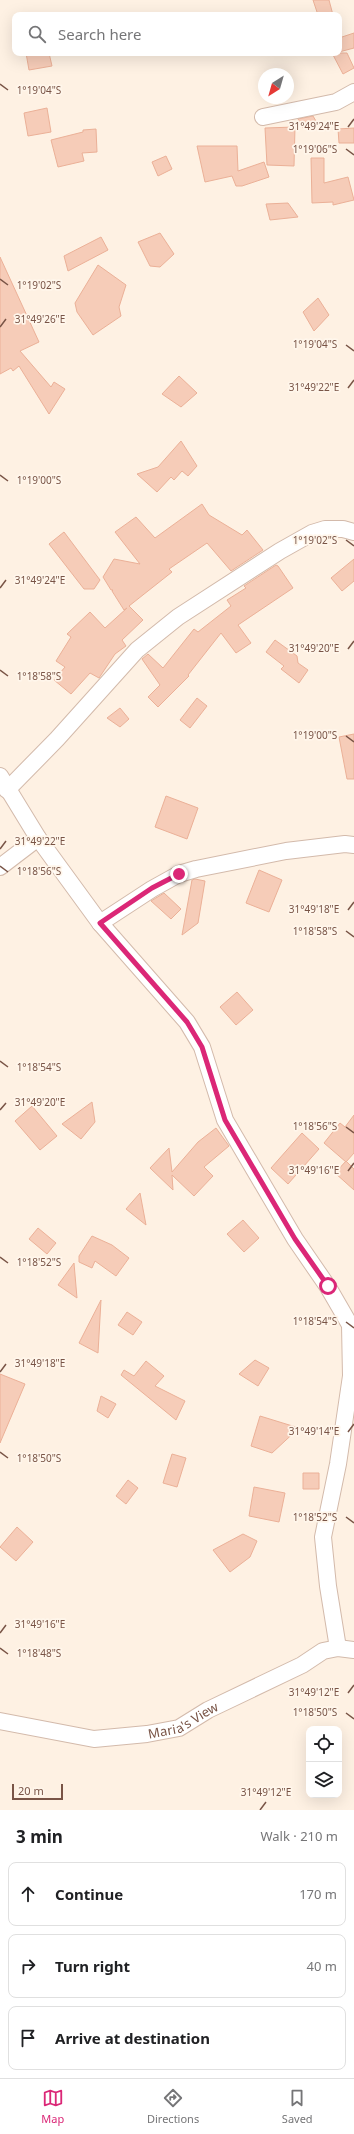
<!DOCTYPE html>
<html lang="en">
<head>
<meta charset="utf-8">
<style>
  :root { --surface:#fff; --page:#f2f2f2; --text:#202124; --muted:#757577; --line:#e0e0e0; --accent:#db2777 }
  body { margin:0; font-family:"Noto Sans",sans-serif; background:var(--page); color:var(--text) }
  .controls { position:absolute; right:12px; bottom:12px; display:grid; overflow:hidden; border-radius:8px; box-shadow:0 4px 16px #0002 }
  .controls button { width:36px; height:36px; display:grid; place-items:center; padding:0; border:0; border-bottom:1px solid var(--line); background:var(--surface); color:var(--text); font:20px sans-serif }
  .compass { position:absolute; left:258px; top:68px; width:36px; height:36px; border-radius:50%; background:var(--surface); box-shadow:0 4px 16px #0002; rotate:217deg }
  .scale { position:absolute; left:12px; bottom:10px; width:51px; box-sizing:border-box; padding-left:4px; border:2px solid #795446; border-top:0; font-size:11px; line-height:14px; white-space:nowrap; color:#795446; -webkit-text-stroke:3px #fff6eb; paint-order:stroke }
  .stop { position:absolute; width:12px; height:12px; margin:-9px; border:3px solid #db2777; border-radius:50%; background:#fff }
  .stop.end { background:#db2777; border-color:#fff; box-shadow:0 1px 4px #0008 }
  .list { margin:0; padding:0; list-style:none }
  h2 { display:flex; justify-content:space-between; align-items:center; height:52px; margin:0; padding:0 16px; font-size:17px }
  h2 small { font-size:13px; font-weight:400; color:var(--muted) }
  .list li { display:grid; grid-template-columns:26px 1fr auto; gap:12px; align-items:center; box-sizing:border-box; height:64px; margin:0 8px 8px; padding:0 8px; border:1px solid var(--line); border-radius:8px }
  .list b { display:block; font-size:15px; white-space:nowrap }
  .list em { font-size:13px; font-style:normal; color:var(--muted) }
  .icon { flex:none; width:22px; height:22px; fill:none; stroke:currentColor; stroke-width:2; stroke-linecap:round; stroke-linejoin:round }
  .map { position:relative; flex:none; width:354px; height:1810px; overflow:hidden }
  .search { position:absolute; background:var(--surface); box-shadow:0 4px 16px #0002; left:12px; right:12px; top:12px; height:44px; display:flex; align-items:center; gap:10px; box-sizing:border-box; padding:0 14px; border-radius:8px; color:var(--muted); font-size:15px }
  .sheet { height:268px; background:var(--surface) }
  nav { display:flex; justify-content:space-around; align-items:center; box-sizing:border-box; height:56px; border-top:1px solid var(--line); background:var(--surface); font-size:11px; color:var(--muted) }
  nav a { display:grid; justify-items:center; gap:2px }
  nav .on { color:var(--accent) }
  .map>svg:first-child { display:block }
  .building { fill:#f6ccb8; stroke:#ebb097 }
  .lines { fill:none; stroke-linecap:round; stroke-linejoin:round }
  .minor-casing { stroke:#d3baab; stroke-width:18 }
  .minor { stroke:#fff; stroke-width:16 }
  .route { stroke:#db2777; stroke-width:5 }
  .ticks { fill:none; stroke:#795446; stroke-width:1.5 }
  .labels { text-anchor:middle; stroke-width:3.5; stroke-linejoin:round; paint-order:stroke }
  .street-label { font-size:13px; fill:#795446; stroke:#fff6eb }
  .ticks-label { font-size:10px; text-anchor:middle; fill:#795446; stroke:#fff6eb; stroke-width:3.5; stroke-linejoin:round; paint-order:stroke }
</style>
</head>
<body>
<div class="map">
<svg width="354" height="1810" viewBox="0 0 354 1810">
  <rect width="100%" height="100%" fill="#fef1e3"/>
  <!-- building -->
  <path class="building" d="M313 0H329L333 15H318Z
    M354 33V48L339 52V38Z
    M26 53H49L52 66 29 70Z
    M332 53H347L354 68 343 74Z
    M47 108 51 132 28 136 24 113Z
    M313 116 316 121 303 128 298 119Z
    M295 127 294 166 267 165 265 128Z
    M354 128V143H339L338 129Z
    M96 129 97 152 82 153 84 161 58 167 51 140 83 132V130Z
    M197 146H237L238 171 264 162 269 177 242 186H236L232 176 205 182Z
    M166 156 172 169 158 176 152 162Z
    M311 158H324V183L348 177 354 200 333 205V202L312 203Z
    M288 203 298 217 270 220 266 204Z
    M160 233 174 254 160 267 150 266 138 242Z
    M101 237 108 250 68 271 64 256Z
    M0 257 39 342 20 351 51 387 54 382 65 389 49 414 19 366 13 371 11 368 0 374Z
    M98 265 126 285 119 307 121 316 93 335 77 312 75 303Z
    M318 298 329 315 314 331 303 312Z
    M179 376 197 393 181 407 162 394Z
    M181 441 197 466 188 476 182 471 174 480 171 477 157 492 137 474 158 467Z
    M202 504 209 515 242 535 247 530 263 550 231 571 207 543 169 569 172 572 129 606 143 620 122 640 126 646 115 654 99 678 90 673 71 694 54 680 65 667 56 661 71 637 67 634 90 612 105 628 127 608 124 610 112 591 113 590H111L103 577 114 559 140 564 115 532 136 517 155 538Z
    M64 532 100 580 94 589H84L49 544Z
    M354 559V581L342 591 331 578Z
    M276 565 278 566 293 588 238 625 251 643 236 653 221 633 188 675 189 676 158 707 148 697 160 685 142 659 148 654 163 668 194 629 198 632 231 606 227 600 246 588 244 586Z
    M275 640 297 656 298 663 308 670 299 683 281 669 284 666 266 652Z
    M197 698 207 706 190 728 180 720Z
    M120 708 129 719 120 727 107 718Z
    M354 734V779H347L339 737Z
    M166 796 198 808 187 839 155 827Z
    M259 870 282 880 269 912 246 903Z
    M195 879 205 881 198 923 182 935 192 880Z
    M164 893 181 909 171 919 151 901Z
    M237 992 253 1010 236 1025 220 1007Z
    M92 1102 95 1122 81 1139 62 1124Z
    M32 1106 57 1136 40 1150 15 1121Z
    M354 1115V1153L346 1162 324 1143 340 1123 345 1127Z
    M216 1128 229 1146 204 1167 213 1176 194 1196 172 1175 173 1190 150 1168 169 1148 172 1172 198 1142Z
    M302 1133 319 1149 288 1184 271 1168Z
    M346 1161 354 1169V1190L335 1173Z
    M140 1193 146 1225 126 1209Z
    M243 1220 259 1238 244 1252 227 1234Z
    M38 1228 56 1243 47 1254 29 1239Z
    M92 1236 112 1245 129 1258 116 1276 95 1261 92 1268 79 1262V1256Z
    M74 1263 77 1298 58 1285Z
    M101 1300 98 1353 79 1343Z
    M127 1312 142 1322 133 1335 118 1325Z
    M255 1360 269 1368 258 1386 239 1374Z
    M146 1361 164 1376 155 1386 185 1401 176 1420 121 1375 124 1370 134 1376Z
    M0 1374 25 1384 0 1443Z
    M101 1396 116 1404 108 1418 97 1411Z
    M260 1416 299 1428 272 1453 251 1446Z
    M172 1454 186 1458 177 1487 163 1483Z
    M303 1473H319V1489H303Z
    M128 1480 138 1488 126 1504 116 1496Z
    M254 1487 285 1493 279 1522 249 1516Z
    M17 1527 33 1542 16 1561 0 1547Z
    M243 1534 257 1541 250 1557 230 1572 213 1550Z"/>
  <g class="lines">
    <!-- minor casing -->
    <g class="minor-casing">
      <g id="minor">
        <path d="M263 117 336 102 354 92"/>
        <path d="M0 776 38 838 100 923 187 1022 202 1047 225 1120 295 1239 328 1287 350 1325 351 1376 338 1464 323 1537 328 1586 338 1648"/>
        <path d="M7 790 57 739 137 650 178 617 280 551 312 533 325 529H343L354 532"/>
        <path d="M0 867 38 838"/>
        <path d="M100 923 152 889 179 874 196 869 286 851 345 844 354 845"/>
        <path id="s1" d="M0 1721 94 1739 147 1734 179 1728 208 1710 302 1665 323 1651 338 1648 354 1650"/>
      </g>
    </g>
    <!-- minor -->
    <use href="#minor" class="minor"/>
  </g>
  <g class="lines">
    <!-- route -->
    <path class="route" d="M179 874 152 888 100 923 187 1022 202 1047 225 1120 295 1239 328 1286"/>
  </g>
  <!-- ticks -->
  <path class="ticks" d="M0 84 8 90M348 127 354 119M346 149 354 155M0 279 8 285M0 327 6 319M346 345 354 351M348 388 354 380M0 475 8 481M346 540 354 546M0 588 6 580M348 649 354 641M0 670 8 676M346 736 354 742M0 849 6 841M0 866 8 872M348 910 354 902M346 931 354 937M0 1061 8 1067M0 1110 6 1103M346 1127 354 1133M348 1171 354 1163M0 1257 8 1263M346 1322 354 1328M0 1372 6 1364M348 1432 354 1424M0 1452 8 1458M346 1517 354 1523M0 1633 6 1625M0 1648 8 1654M348 1693 354 1685M346 1713 354 1719M260 1810 266 1802"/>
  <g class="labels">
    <!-- street labels -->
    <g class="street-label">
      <text dy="5" stroke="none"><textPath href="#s1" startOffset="188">Maria's View</textPath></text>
    </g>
  </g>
  <g class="ticks-label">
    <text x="39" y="94">1°19'04"S</text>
    <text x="314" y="130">31°49'24"E</text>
    <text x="315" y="153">1°19'06"S</text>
    <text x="39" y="289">1°19'02"S</text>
    <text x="40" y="323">31°49'26"E</text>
    <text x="315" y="348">1°19'04"S</text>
    <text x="314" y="391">31°49'22"E</text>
    <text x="39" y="484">1°19'00"S</text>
    <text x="315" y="544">1°19'02"S</text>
    <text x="40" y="584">31°49'24"E</text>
    <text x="314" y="652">31°49'20"E</text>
    <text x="39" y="680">1°18'58"S</text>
    <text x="315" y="739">1°19'00"S</text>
    <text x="40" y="845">31°49'22"E</text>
    <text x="39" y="875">1°18'56"S</text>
    <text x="314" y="913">31°49'18"E</text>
    <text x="315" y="935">1°18'58"S</text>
    <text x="39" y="1071">1°18'54"S</text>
    <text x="40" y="1106">31°49'20"E</text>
    <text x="315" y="1130">1°18'56"S</text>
    <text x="314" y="1174">31°49'16"E</text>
    <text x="39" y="1266">1°18'52"S</text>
    <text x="315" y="1325">1°18'54"S</text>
    <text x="40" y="1367">31°49'18"E</text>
    <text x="314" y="1435">31°49'14"E</text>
    <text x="39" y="1462">1°18'50"S</text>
    <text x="315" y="1521">1°18'52"S</text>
    <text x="40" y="1628">31°49'16"E</text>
    <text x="39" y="1657">1°18'48"S</text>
    <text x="314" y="1696">31°49'12"E</text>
    <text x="315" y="1716">1°18'50"S</text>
    <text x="266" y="1796">31°49'12"E</text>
  </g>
</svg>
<div class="controls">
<button><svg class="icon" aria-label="locate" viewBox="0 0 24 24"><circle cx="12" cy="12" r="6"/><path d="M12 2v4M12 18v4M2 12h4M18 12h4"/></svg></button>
<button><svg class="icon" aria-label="layers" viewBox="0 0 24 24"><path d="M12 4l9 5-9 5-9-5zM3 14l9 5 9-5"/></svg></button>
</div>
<svg class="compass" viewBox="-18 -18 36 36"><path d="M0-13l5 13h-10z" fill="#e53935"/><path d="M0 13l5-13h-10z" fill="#757577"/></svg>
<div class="scale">20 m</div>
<div class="stop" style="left:328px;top:1286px"></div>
<div class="stop end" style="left:179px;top:874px"></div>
<div class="search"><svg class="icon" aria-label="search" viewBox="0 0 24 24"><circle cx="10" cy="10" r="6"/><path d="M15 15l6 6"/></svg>Search here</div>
</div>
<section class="sheet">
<h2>3 min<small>Walk · 210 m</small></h2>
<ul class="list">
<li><svg class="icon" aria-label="ahead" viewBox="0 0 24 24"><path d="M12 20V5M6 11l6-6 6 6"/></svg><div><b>Continue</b></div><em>170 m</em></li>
<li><svg class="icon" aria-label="right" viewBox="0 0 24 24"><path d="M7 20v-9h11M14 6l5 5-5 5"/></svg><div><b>Turn right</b></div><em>40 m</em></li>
<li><svg class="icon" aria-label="arrive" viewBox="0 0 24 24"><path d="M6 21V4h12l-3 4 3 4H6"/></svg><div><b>Arrive at destination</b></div></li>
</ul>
</section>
<nav>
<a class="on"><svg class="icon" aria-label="map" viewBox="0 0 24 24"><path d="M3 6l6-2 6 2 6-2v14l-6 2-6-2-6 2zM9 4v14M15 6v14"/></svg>Map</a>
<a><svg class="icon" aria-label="directions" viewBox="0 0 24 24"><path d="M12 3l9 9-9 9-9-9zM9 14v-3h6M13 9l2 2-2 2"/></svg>Directions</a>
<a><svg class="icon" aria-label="saved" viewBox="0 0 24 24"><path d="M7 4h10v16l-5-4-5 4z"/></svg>Saved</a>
</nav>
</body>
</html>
